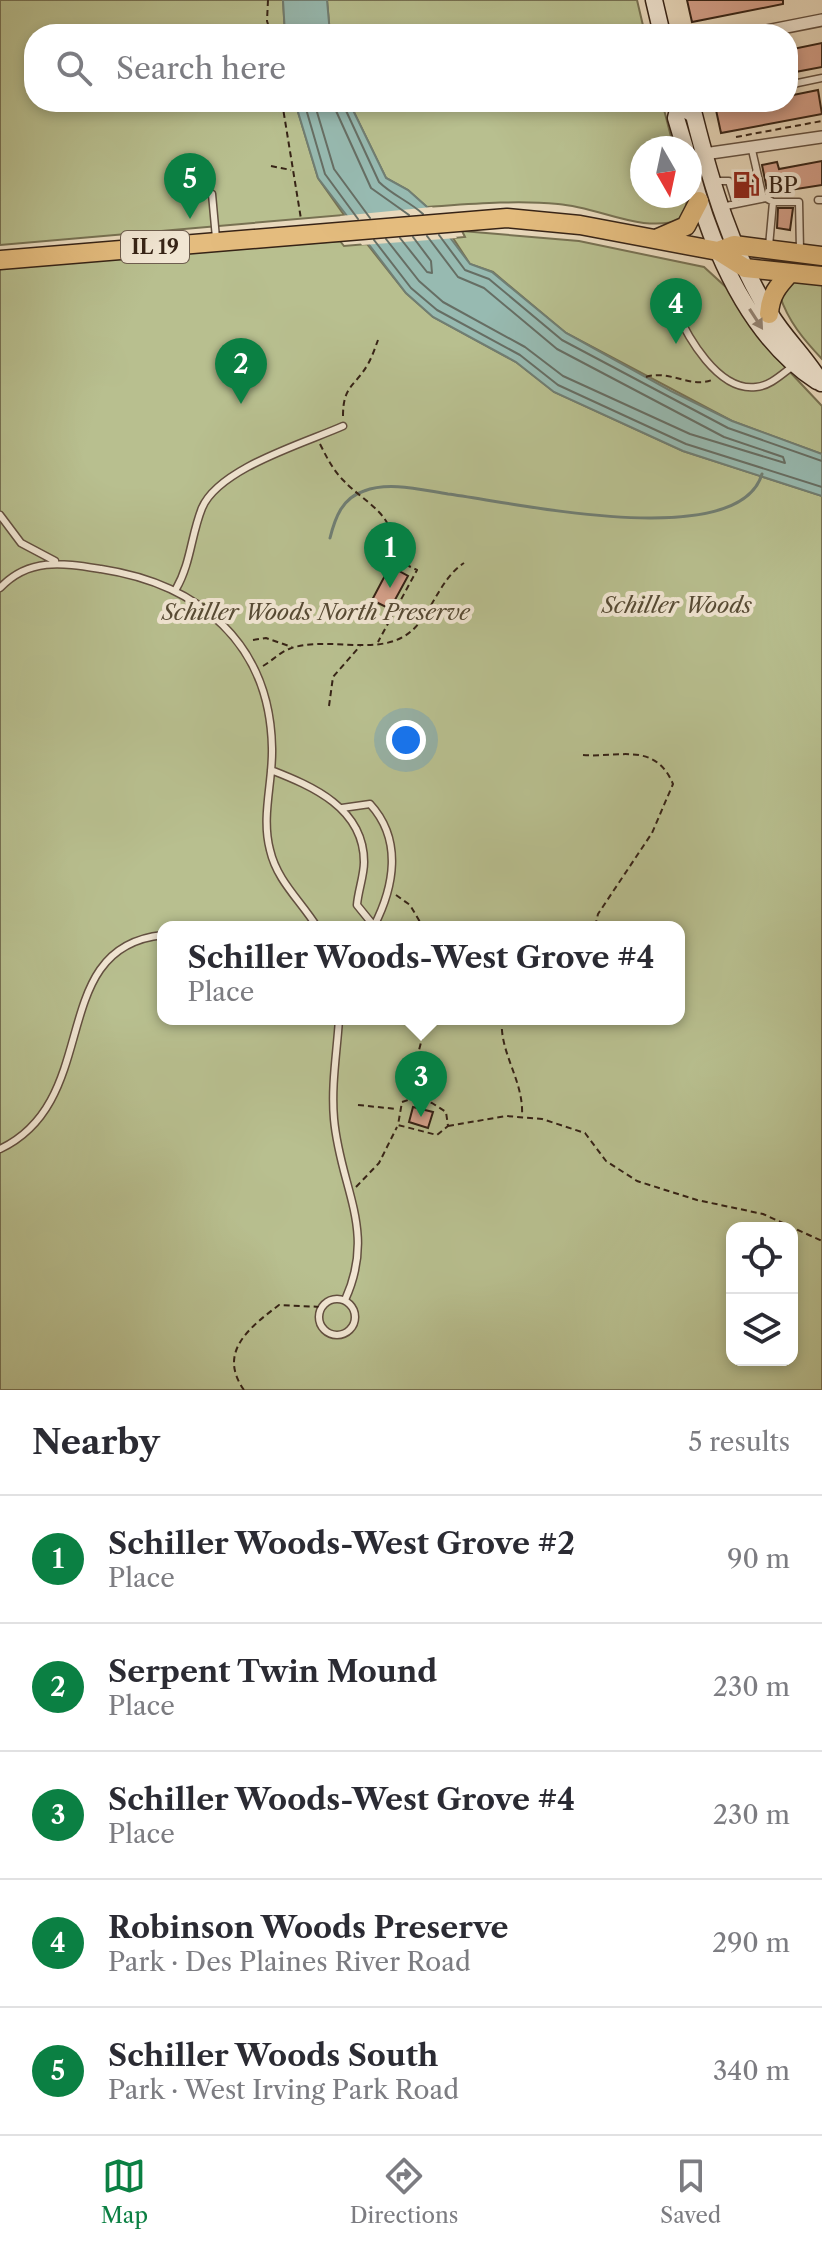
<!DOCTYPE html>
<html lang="en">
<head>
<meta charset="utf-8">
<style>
  :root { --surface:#fff; --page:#f2f2f3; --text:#2b2b33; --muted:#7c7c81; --line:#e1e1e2; --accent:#0b8043 }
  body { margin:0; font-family:"Libre Caslon Text",serif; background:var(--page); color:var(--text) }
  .controls { position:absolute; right:24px; bottom:24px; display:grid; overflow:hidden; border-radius:16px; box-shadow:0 4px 12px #0003 }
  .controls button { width:72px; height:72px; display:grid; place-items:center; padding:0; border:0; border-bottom:2px solid var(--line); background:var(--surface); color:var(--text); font:40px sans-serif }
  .compass { position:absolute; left:630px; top:136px; width:72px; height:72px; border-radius:50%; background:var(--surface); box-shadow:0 4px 12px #0003; rotate:171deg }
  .you { position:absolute; left:406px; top:740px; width:28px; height:28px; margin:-20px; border:6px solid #fff; border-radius:50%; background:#1a73e8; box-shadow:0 0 0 12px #1a73e833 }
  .badge { display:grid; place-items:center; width:52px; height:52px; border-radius:50%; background:var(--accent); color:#fff; font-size:26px; font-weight:700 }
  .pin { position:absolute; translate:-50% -66px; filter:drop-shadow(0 2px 4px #0008) }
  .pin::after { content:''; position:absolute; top:42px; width:28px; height:24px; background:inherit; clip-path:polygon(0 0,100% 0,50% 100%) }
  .popup { position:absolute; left:157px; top:921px; width:528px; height:104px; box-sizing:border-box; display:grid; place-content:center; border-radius:16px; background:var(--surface); filter:drop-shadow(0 2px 6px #0005); font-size:26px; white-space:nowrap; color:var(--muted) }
  .popup b { font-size:30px; color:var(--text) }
  .popup::after { content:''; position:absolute; left:50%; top:100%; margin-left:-16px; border:16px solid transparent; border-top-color:var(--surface) }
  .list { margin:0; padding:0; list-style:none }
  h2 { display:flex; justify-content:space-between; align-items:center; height:104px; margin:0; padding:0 32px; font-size:34px }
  h2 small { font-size:26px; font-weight:400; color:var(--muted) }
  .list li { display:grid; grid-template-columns:52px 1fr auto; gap:24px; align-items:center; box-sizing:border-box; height:128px; padding:0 32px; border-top:2px solid var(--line) }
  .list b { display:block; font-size:30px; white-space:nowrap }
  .list p { margin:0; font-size:26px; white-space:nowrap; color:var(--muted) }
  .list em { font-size:26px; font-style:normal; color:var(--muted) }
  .icon { flex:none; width:44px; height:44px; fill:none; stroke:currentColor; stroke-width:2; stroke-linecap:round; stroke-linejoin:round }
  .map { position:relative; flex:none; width:822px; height:1390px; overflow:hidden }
  .search { position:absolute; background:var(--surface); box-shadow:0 4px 12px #0003; left:24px; right:24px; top:24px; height:88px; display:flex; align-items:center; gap:20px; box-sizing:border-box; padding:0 28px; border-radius:32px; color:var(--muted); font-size:30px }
  .sheet { height:744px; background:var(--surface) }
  nav { display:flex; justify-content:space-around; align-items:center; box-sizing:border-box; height:112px; border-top:2px solid var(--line); background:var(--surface); font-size:22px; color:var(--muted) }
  nav a { display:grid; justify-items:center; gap:4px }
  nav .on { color:var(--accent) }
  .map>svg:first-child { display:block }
  .green { fill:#b8bf8f; stroke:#777152; stroke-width:2; fill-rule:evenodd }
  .water { fill:#97bab1; stroke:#707e73; stroke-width:2 }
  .pier { fill:#e9d9bc }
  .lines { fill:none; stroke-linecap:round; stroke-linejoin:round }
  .shore { stroke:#666e64; stroke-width:2 }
  .stream { stroke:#707e73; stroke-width:3 }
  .building { fill:#d6a18b; stroke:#362316; stroke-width:2 }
  .service-casing { stroke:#635040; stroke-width:9 }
  .minor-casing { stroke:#635040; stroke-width:14 }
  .secondary-casing { stroke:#362316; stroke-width:19 }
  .primary-casing { stroke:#362316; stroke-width:21 }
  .path { stroke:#362316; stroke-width:2; stroke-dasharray:6 4; stroke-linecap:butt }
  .service { stroke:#f1e6d3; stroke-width:6 }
  .minor { stroke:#f1e6d3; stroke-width:11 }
  .secondary { stroke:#f1e6d3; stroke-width:16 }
  .primary { stroke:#e4bc7e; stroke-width:18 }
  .oneway { fill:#948474 }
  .labels { text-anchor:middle; stroke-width:8; stroke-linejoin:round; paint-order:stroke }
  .shield { fill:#f1e6d3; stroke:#6e5e4f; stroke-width:2 }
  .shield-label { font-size:20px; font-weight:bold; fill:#362316 }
  .poi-label { font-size:22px; fill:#362316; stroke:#f1e6d3; text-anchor:start }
  .park-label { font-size:22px; font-style:italic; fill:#564a34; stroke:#f1e6d3 }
</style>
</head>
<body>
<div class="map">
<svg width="822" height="1390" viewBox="0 0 822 1390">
  <rect width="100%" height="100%" fill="#e9d9bc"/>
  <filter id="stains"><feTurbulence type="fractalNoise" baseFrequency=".0025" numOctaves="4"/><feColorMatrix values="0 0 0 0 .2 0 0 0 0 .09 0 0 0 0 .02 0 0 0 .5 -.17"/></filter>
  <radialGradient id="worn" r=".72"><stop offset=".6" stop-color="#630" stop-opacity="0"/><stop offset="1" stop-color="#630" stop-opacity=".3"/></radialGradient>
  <!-- green -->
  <path class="green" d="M0 0H283L285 34H34V102H295L318 178 344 215 0 245Z
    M327 0H637L645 34H330Z
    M349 102H662L674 148H642V196H687L685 219C639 234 604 208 558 204 515 200 471 204 427 207L408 190 386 178Z
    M462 231 579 241 704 267 728 289 774 355 822 406V454L732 421 566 333 493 272 470 264 453 238 465 237Z
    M340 241 344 246 367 244 406 293 433 317 516 362 554 392 683 451 822 496V1390H0V268ZM163 927H679V1019H163ZM732 1228H792V1360H732Z
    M795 281 822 282V359C804 340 788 321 780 296Z"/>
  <!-- water -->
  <path class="water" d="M283 0H327L330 34H285Z
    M295 102H349L386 178 408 190 427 207 470 264 492 272 566 333 671 391 732 421 822 454V496L683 451 554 392 516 362 433 317 406 293 318 178Z"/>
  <!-- pier -->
  <path class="pier" d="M432 207 457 238 362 245 340 216Z"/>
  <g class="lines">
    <!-- shore -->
    <path class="shore" d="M304 102 325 174 358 219
      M314 102 334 169 370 218
      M332 102 371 188 409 215
      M342 102 379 182C392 195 409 201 423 214
      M439 235 465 270 489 279 562 340 728 428 822 461
      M400 238 427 272 432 273 431 261 413 237
      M386 239 419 281 443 302 525 347 563 376 690 434 785 463 783 457 724 437 557 349 484 288 458 277 427 236
      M374 240 411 288 437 310 520 355 558 385 686 444 822 487"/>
    <!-- stream -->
    <path class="stream" d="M330 538C335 518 342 498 364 491 389 481 422 490 448 494 512 502 738 554 762 474"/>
  </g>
  <!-- building -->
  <path class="building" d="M687 0H783V4L692 22Z
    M822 43V67L790 73 788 50Z
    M818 90 822 114 721 133 716 110 757 102H788V96Z
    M822 161V185L771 193 767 190 762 165 777 162 779 169Z
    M752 176 755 191 740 196 735 180Z
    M778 208H793L790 230 777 228Z
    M390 566 408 576 390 609 372 600Z
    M413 1107 433 1112 428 1128 409 1122Z"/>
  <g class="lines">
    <!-- service casing -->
    <g class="service-casing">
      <path id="service" d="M788 85 822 78
        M684 105 702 102
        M752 150 763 198
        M714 181H729L736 204
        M212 194 216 238
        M818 200H822
        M721 207 766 198 773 202H799L800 250
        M769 246 773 202
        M675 308C687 336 718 392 756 387 770 386 782 374 793 366
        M0 515 21 543 55 561
        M0 588C29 557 63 563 101 569 199 584 270 643 272 748 273 782 261 816 270 850 277 881 301 901 317 927
        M176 589C191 563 191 535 202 508 219 468 305 443 343 426
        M271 770C312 786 364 808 364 862 364 876 358 891 357 905L374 926
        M342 808 370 804C403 840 394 887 374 926
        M339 1019C337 1052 331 1085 334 1119 340 1188 377 1230 345 1300
        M0 1149C104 1100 45 947 163 935
        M319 1317a18 18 0 1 1 36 0a18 18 0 1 1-36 0Z"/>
    </g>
    <!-- minor casing -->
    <g class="minor-casing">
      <path id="minor" d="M751 34 822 20
        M704 154 822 137"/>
    </g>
    <!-- secondary casing -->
    <g class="secondary-casing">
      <path id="secondary" d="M654 0 662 34
        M680 102 676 118 685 148
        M681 106 694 115C711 183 732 254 770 314 785 339 806 357 821 383
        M690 168C711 246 747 336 817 381"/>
    </g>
    <!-- primary casing -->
    <g class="primary-casing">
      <path id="primary" d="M656 239 686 226 699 201
        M718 251 734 245 822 256
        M0 260 507 218 580 225 718 251 745 268 822 276
        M769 314C770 295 778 286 790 273"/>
    </g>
    <!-- path -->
    <path class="path" d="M268 0 267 21 271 34
      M282 102 301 219
      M736 137 822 121
      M271 166 291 170
      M646 377C670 369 692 390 714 379
      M343 416C343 385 355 387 368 364 372 357 375 348 378 340
      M320 444C327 458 333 470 344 481 363 502 406 520 386 555L417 570 378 642
      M253 640 266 638 292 647
      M263 666C272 661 280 652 289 649 321 636 370 654 401 638 430 624 436 581 464 563
      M329 706 333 677 360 646
      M583 755C618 758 655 741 673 784L652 833 598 914 595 927
      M396 895 410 905 423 927
      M502 1019C499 1053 524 1080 522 1116
      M411 1098 410 1085 427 1019
      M411 1099 432 1103 446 1112 448 1126 437 1135 398 1125 402 1102Z
      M358 1105 397 1109
      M448 1126 506 1116 542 1119 585 1133 606 1161 637 1181 697 1200 763 1214 822 1241
      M356 1187 379 1163 397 1127
      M244 1390C217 1352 250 1327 279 1305L322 1307"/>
    <!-- service -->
    <use href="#service" class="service"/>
    <!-- minor -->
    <use href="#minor" class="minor"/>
    <!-- secondary -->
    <use href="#secondary" class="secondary"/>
    <!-- primary -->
    <use href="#primary" class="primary"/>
  </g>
  <!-- one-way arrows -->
  <defs><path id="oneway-solid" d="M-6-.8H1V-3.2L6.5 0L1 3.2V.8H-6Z" transform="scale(2)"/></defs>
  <use class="oneway" href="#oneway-solid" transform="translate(756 319) rotate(57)"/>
  <!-- icons -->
  <defs>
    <g id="fuel-bare" transform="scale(2.16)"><path d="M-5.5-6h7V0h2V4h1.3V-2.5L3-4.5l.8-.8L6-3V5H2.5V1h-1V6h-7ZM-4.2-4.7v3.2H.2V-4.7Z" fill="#8f2418" stroke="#f1e6d3" stroke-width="2.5" paint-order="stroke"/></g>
  </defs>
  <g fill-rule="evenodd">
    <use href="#fuel-bare" x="746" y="185"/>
  </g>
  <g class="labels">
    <!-- shield labels -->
    <rect class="shield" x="121" y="231" width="68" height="32" rx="6"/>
    <g class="shield-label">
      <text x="155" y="254">IL 19</text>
    </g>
    <!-- poi labels -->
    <g class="poi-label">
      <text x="768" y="193">BP</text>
    </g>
    <!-- park labels -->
    <g class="park-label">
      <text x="677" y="613">Schiller Woods</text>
      <text x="316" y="620">Schiller Woods North Preserve</text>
    </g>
  </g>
  <rect width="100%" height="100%" filter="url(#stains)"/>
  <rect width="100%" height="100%" fill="url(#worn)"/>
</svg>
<div class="controls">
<button><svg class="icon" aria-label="locate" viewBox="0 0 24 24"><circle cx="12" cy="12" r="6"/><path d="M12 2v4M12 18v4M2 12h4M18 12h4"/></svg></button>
<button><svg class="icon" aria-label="layers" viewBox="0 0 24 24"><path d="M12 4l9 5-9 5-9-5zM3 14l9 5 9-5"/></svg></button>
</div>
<svg class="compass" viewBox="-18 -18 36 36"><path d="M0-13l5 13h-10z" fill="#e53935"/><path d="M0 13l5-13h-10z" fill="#7c7c81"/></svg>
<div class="you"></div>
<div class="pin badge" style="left:390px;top:588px">1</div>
<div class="pin badge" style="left:241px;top:404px">2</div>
<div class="pin badge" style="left:421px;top:1117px">3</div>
<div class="popup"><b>Schiller Woods-West Grove #4</b>Place</div>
<div class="pin badge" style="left:676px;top:344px">4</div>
<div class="pin badge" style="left:190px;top:219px">5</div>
<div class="search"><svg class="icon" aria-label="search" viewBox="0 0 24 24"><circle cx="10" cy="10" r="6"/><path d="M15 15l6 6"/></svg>Search here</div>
</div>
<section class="sheet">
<h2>Nearby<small>5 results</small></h2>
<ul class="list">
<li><span class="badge">1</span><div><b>Schiller Woods-West Grove #2</b><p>Place</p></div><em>90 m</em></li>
<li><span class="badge">2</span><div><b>Serpent Twin Mound</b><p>Place</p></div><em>230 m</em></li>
<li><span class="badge">3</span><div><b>Schiller Woods-West Grove #4</b><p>Place</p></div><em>230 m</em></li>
<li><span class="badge">4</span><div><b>Robinson Woods Preserve</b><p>Park · Des Plaines River Road</p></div><em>290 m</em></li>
<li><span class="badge">5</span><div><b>Schiller Woods South</b><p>Park · West Irving Park Road</p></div><em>340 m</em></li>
</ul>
</section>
<nav>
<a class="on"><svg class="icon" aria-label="map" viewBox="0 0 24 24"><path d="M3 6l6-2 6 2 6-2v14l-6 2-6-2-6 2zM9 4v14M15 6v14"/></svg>Map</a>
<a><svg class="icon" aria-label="directions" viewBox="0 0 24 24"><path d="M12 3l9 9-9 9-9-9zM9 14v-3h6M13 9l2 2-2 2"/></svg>Directions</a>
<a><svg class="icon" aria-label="saved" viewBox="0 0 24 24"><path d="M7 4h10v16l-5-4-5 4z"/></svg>Saved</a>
</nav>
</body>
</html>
